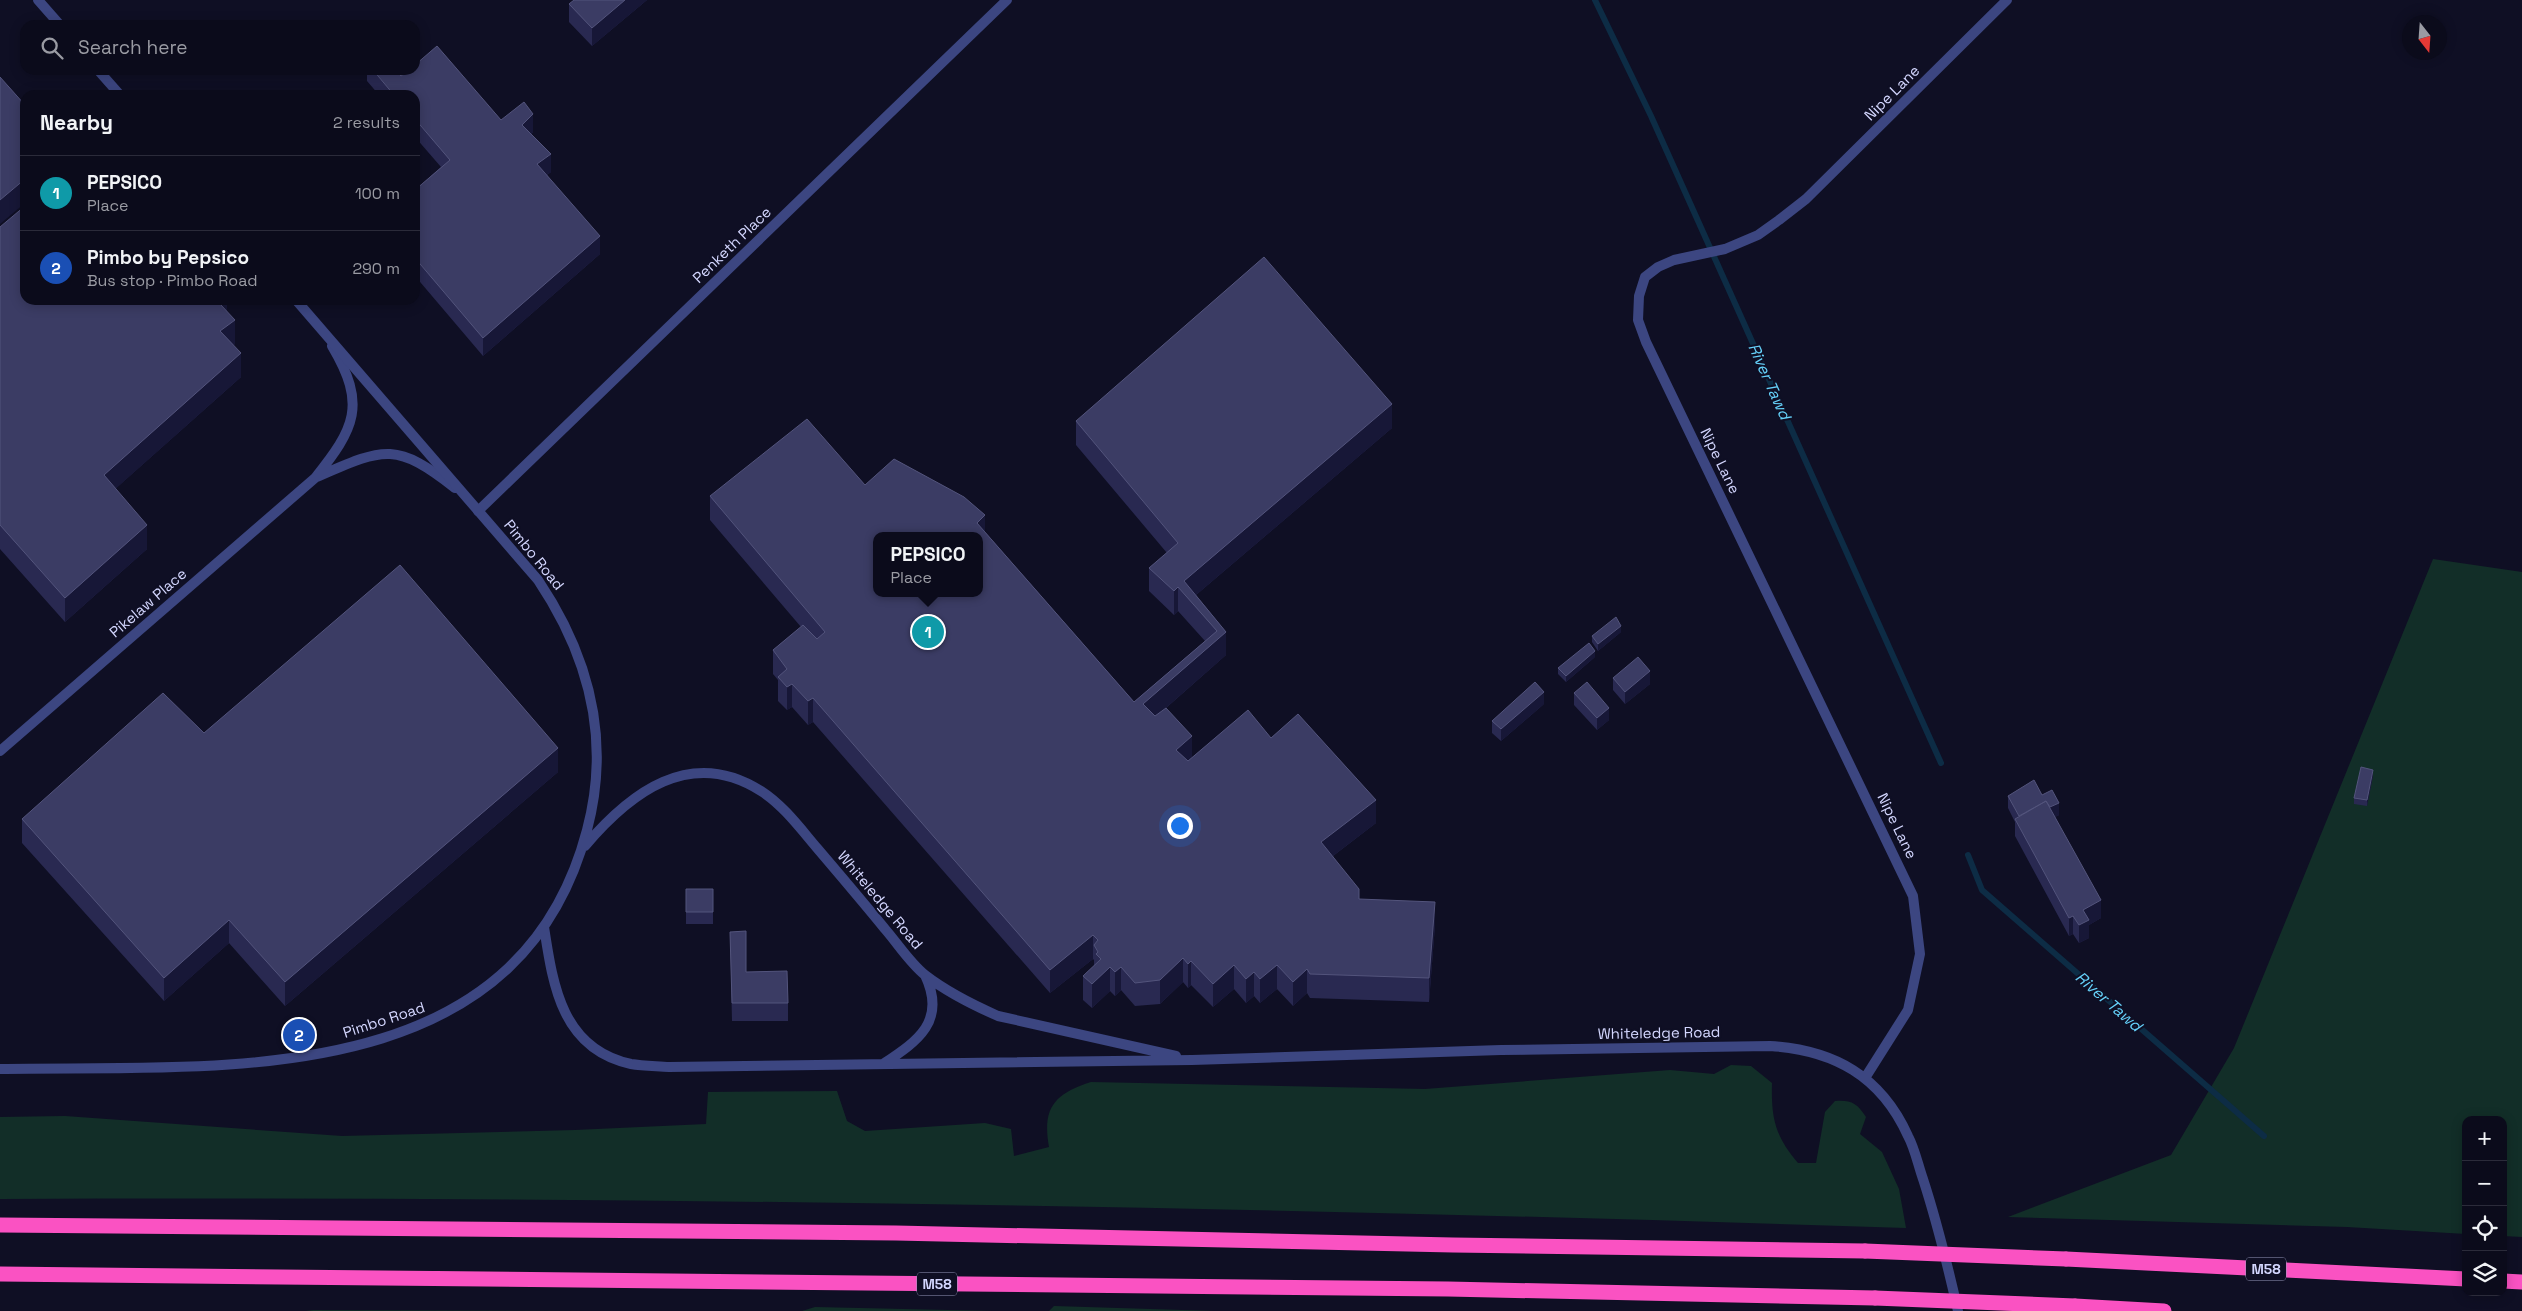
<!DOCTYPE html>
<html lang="en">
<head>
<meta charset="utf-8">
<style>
  :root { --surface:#0b0b1b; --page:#191928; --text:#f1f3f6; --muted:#9a9ba3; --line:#2b2b3a; --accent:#07f6e0 }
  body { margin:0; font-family:"Space Grotesk",sans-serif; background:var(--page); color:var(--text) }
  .controls { position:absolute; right:15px; bottom:15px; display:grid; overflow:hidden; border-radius:10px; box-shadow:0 2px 12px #0003 }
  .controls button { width:45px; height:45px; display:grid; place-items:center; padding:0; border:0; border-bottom:1px solid var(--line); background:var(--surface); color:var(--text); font:25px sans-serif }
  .compass { position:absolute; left:2402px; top:15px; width:45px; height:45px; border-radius:50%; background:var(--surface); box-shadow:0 2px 12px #0003; rotate:163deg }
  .you { position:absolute; left:1179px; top:825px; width:18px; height:18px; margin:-12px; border:4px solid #fff; border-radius:50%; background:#1a73e8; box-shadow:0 0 0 8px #1a73e833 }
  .badge { display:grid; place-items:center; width:32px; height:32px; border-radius:50%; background:var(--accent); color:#fff; font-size:16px; font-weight:700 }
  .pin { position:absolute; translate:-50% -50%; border:2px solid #fff; box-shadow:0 1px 5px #0006 }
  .popup { position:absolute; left:873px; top:532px; width:110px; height:65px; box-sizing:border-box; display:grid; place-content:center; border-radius:10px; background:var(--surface); filter:drop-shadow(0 1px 4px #0005); font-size:16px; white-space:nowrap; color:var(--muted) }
  .popup b { font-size:19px; color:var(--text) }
  .popup::after { content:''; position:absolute; left:50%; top:100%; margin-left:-10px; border:10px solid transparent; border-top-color:var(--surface) }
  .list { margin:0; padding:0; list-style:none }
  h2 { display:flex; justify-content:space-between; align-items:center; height:65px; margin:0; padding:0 20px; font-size:21px }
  h2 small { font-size:16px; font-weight:400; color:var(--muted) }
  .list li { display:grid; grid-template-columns:32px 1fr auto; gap:15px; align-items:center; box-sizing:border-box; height:75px; padding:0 20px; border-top:1px solid var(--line) }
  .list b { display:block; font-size:19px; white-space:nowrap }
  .list p { margin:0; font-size:16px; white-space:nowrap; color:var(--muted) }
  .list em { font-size:16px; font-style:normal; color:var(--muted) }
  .icon { flex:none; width:28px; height:28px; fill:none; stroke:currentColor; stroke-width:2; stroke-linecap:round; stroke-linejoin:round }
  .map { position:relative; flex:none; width:2522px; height:1311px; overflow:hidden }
  .search { position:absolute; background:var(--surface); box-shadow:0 2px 12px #0003; left:20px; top:20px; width:400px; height:55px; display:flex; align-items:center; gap:12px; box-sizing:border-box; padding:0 18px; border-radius:15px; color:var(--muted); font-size:19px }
  .panel { position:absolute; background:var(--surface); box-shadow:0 2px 12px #0003; left:20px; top:90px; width:400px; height:215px; border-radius:15px }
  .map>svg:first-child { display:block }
  .green { fill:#122e28 }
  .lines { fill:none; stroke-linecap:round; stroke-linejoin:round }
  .stream { stroke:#0d2c45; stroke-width:6 }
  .minor { stroke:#3c4681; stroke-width:10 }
  .tertiary { stroke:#3c4681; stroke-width:10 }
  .motorway { stroke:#fa52c2; stroke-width:15 }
  .motorway-bridge { stroke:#fa52c2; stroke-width:15 }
  .wall { fill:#292951 }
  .shaded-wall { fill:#171737 }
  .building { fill:#3b3c64; stroke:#53547c; fill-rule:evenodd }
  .labels { text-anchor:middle; stroke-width:4; stroke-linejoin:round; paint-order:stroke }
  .shield { fill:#0f0f24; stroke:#989abd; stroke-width:1 }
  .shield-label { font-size:14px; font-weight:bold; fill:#d3d6fe }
  .street-label { font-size:15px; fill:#d3d6fe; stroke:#0f0f24 }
  .water-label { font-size:16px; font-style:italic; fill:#65d1fa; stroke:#0f0f24 }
</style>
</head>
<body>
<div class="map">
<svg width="2522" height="1311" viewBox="0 0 2522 1311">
  <rect width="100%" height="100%" fill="#0f0f24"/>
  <!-- green -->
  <path class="green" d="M2433 559 2522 572V1237L2503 1236V1120H2466V1234L2347 1227 2008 1217 2171 1155 2234 1048Z
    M1731 1065 1751 1066 1772 1083C1771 1118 1775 1136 1798 1163H1816L1825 1112 1835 1101C1851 1100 1857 1103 1866 1117L1860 1134 1882 1152 1899 1189 1906 1228C1271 1207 635 1196 0 1199V1117L65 1116 342 1136 575 1130 706 1124 708 1092 837 1091 847 1121 865 1131 985 1123 1011 1129 1014 1156 1049 1147C1042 1108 1054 1094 1091 1082L1425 1089 1670 1070 1714 1074Z
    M1054 1306 1215 1311H1049Z
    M815 1307 993 1311H802Z
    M313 1310 593 1311H306Z"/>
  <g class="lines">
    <!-- stream -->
    <path class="stream" d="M1595 0 1651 116 1941 763
      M1968 855 1982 890 2264 1136"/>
    <!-- minor -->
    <path class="minor" d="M317 477C384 448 395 441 455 488
      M478 511 1007 0
      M0 751 315 478C355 428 367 405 332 346"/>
    <!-- tertiary -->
    <path class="tertiary" d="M38 0 60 25
      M98 70 120 95
      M585 846C630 793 690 746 761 791 783 805 800 828 817 848 840 875 863 902 885 929 898 944 910 963 925 975 947 992 973 1005 998 1016L1176 1056
      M544 927C553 986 562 1049 631 1064 643 1066 657 1066 669 1067L1192 1060 1501 1050 1770 1046C1834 1050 1881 1076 1908 1136 1915 1149 1918 1165 1923 1179 1937 1222 1948 1267 1958 1311
      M883 1064C918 1041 947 1021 925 975
      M0 1069C214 1065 517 1096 587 830 611 740 589 656 538 580L296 300
      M1865 1078 1908 1010 1920 954 1913 896 1646 342 1638 320 1639 296 1645 277 1658 267 1674 260 1725 249 1758 235 1779 220 1806 199 2007 0"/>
    <!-- motorway -->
    <path class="motorway" d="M0 1225 896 1233 1453 1245 1865 1251
      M2066 1259 2466 1279
      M0 1274 1448 1289 1875 1298
      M2503 1281 2522 1282
      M2075 1306 2164 1311"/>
    <!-- motorway-bridge -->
    <path class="motorway-bridge" d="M1865 1251 2066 1259
      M1875 1298 2075 1306"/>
  </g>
  <!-- wall -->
  <path class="wall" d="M647 0 592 46 569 22V4Z
    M367 70H395L401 76 501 120 533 132 531 134 551 172 547 175 600 254 483 356 415 276V190L441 167 415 137V95H379L367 81Z
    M0 227 227 312 235 344 233 345 241 377 115 489 147 549 65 622 0 549Z
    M1076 421 1392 428 1196 595 1226 632V655L1166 708 1192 757 1271 738 1376 823 1333 856 1359 899 1435 925 1429 1002 1310 998 1307 993 1293 1006 1277 989 1260 1003 1254 996 1246 1003 1234 989 1213 1007 1191 985 1188 988 1183 982 1160 1004 1135 1006 1121 990 1115 996 1110 991 1092 1008 1083 1000V976L1094 966V960L1093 959 1050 993 813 722 808 725 792 707 787 710 778 701V680L773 674V650L801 627 710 520V496L865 485 985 532 1134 702 1205 641 1178 611 1174 615 1149 591V568L1167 553 1076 445Z
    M1621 632 1598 651 1592 642V636Z
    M1595 657 1566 682 1558 674V668Z
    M1613 678 1650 684 1625 704 1613 690Z
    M1574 693 1609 720 1597 730 1574 705Z
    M1544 704 1501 741 1492 733V721Z
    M204 733 558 772 285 1006 229 943 164 1001 22 843V819Z
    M2373 776 2367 806 2354 804V798Z
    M2042 795 2059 815 2055 817 2101 918 2089 925V938L2079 943 2073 934 2069 936 2015 836V822L2008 808V796Z
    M686 889H713V924H686Z
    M730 932 746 972 788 1003V1021H732Z"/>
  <!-- shaded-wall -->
  <path class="shaded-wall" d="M625 0H647L592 46V28Z
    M533 114V132L522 143V125Z
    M551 154V172L537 182V164Z
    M25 179V203L0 224V200Z
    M600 236V254L483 356V338Z
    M227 300V324L221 305Z
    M235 320V344L220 354V331Z
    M241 353V377L104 499V475Z
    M1392 404V428L1190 600 1184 581Z
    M985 515V539L977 523Z
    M147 525V549L65 622V598Z
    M1178 587V611L1174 615V591Z
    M1621 626V632L1598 651V644Z
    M1226 632V655L1143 728V704Z
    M1595 651V657L1566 682V676Z
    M1650 671V684L1625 704V692Z
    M792 684V707L787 710V687Z
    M1544 692V704L1501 741V729Z
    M813 698V722L808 725V701Z
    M1609 708V720L1597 730V718Z
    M1192 736V760L1176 774V750Z
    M558 748V772L285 1006V982Z
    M2373 770V776L2367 806V800Z
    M1376 800V823L1321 865V842Z
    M2059 803V815L2047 821V808Z
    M2101 900V918L2089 925V938L2079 943V925L2083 910Z
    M1435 902V925L1429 1002V978Z
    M2073 916V934L2069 936V918Z
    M229 920V943L164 1001V978Z
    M1093 935V959L1050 993V970Z
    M1183 958V982L1160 1004V980Z
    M1191 961V985L1188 988V964Z
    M1234 965V989L1213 1007V984Z
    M1277 965V989L1260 1003V979Z
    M1110 967V991L1092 1008V984Z
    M1121 967V990L1115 996V972Z
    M1307 969V993L1293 1006V982Z
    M1254 972V996L1246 1003V979Z"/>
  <!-- building -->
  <path class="building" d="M574 0H625L592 28 569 4Z
    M437 46 501 120 524 102 533 114 522 125 551 154 537 164 600 236 483 338 415 258V190L450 160 415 119V95H394L373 70H395L401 76 409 70H415V65Z
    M0 77 25 105V179L0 200Z
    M25 206V300H227L221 305 235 320 220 331 241 353 104 475 147 525 65 598 0 525V227Z
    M1264 257 1392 404 1184 581 1226 632 1143 704 1155 716 1166 708 1192 736 1176 750 1188 761 1248 710 1271 738 1298 714 1376 800 1321 842 1359 889V899L1435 902 1429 978 1310 974 1307 969 1293 982 1277 965 1260 979 1254 972 1246 979 1234 965 1213 984 1191 961 1188 964 1183 958 1160 980 1135 983 1121 967 1115 972 1110 967 1092 984 1083 976 1101 959 1096 954 1098 952 1094 945 1098 940 1093 935 1050 970 813 698 808 701 792 684 787 687 778 677 787 669 773 650 803 625 817 639 825 632 710 496 807 419 865 485 894 459 964 497 985 515 977 523 1134 702 1217 631 1178 587 1174 591 1149 568 1178 543 1076 421ZM877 536H979V593H877Z
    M400 565 558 748 285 982 229 920 164 978 22 819 163 693 204 733Z
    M1616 617 1621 626 1598 644 1592 636Z
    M1589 643 1595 651 1566 676 1558 668Z
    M1638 657 1650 671 1625 692 1613 678Z
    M1535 682 1544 692 1501 729 1492 721Z
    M1587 682 1609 708 1597 718 1574 693Z
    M2361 767 2373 770 2367 800 2354 798Z
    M2034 780 2042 795 2052 790 2059 803 2050 807 2046 801 2019 816 2008 796Z
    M2046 801 2101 900 2083 910 2089 920 2079 925 2073 916 2069 918 2015 819Z
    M686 889H713V912H686Z
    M746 931V972L787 971 788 1003H732L730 932Z"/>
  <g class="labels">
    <!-- shield labels -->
    <g class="shield">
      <rect x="2246" y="1257.5" width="40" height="23" rx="4"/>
      <rect x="917" y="1272.5" width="40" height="23" rx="4"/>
    </g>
    <g class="shield-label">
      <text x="2266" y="1274">M58</text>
      <text x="937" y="1289">M58</text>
    </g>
    <!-- street labels -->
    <g class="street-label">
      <text transform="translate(1892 93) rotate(-45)" y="5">Nipe Lane</text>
      <text transform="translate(732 245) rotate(-44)" y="5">Penketh Place</text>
      <text transform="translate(1720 461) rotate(64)" y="5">Nipe Lane</text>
      <text transform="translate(534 555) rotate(51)" y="5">Pimbo Road</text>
      <text transform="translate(148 603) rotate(-41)" y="5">Pikelaw Place</text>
      <text transform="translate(1897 826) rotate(64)" y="5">Nipe Lane</text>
      <text transform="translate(880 900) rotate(50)" y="5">Whiteledge Road</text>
      <text transform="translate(384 1020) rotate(-18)" y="5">Pimbo Road</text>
      <text transform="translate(1659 1033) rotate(-1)" y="5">Whiteledge Road</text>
    </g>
    <!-- water labels -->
    <g class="water-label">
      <text transform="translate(1770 381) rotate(66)" y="6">River Tawd</text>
      <text transform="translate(2109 1001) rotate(41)" y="6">River Tawd</text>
    </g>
  </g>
</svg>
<div class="controls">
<button>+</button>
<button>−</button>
<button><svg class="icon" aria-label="locate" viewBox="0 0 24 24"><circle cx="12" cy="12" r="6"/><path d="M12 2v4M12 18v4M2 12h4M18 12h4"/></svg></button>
<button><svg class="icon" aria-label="layers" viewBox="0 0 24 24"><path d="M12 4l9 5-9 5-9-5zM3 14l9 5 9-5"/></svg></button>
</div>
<svg class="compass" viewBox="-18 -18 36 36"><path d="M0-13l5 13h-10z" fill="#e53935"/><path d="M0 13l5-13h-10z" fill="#9a9ba3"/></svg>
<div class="you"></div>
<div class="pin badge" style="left:928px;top:632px;background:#0f9aa8">1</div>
<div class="popup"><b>PEPSICO</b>Place</div>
<div class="pin badge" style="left:299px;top:1035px;background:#1a4fb4">2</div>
<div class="search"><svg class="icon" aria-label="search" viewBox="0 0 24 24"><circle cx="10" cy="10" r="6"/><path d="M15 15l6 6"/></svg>Search here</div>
<section class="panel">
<h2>Nearby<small>2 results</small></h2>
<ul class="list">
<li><span class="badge" style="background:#0f9aa8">1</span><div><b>PEPSICO</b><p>Place</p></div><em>100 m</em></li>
<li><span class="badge" style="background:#1a4fb4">2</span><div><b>Pimbo by Pepsico</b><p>Bus stop · Pimbo Road</p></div><em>290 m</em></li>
</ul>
</section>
</div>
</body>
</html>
